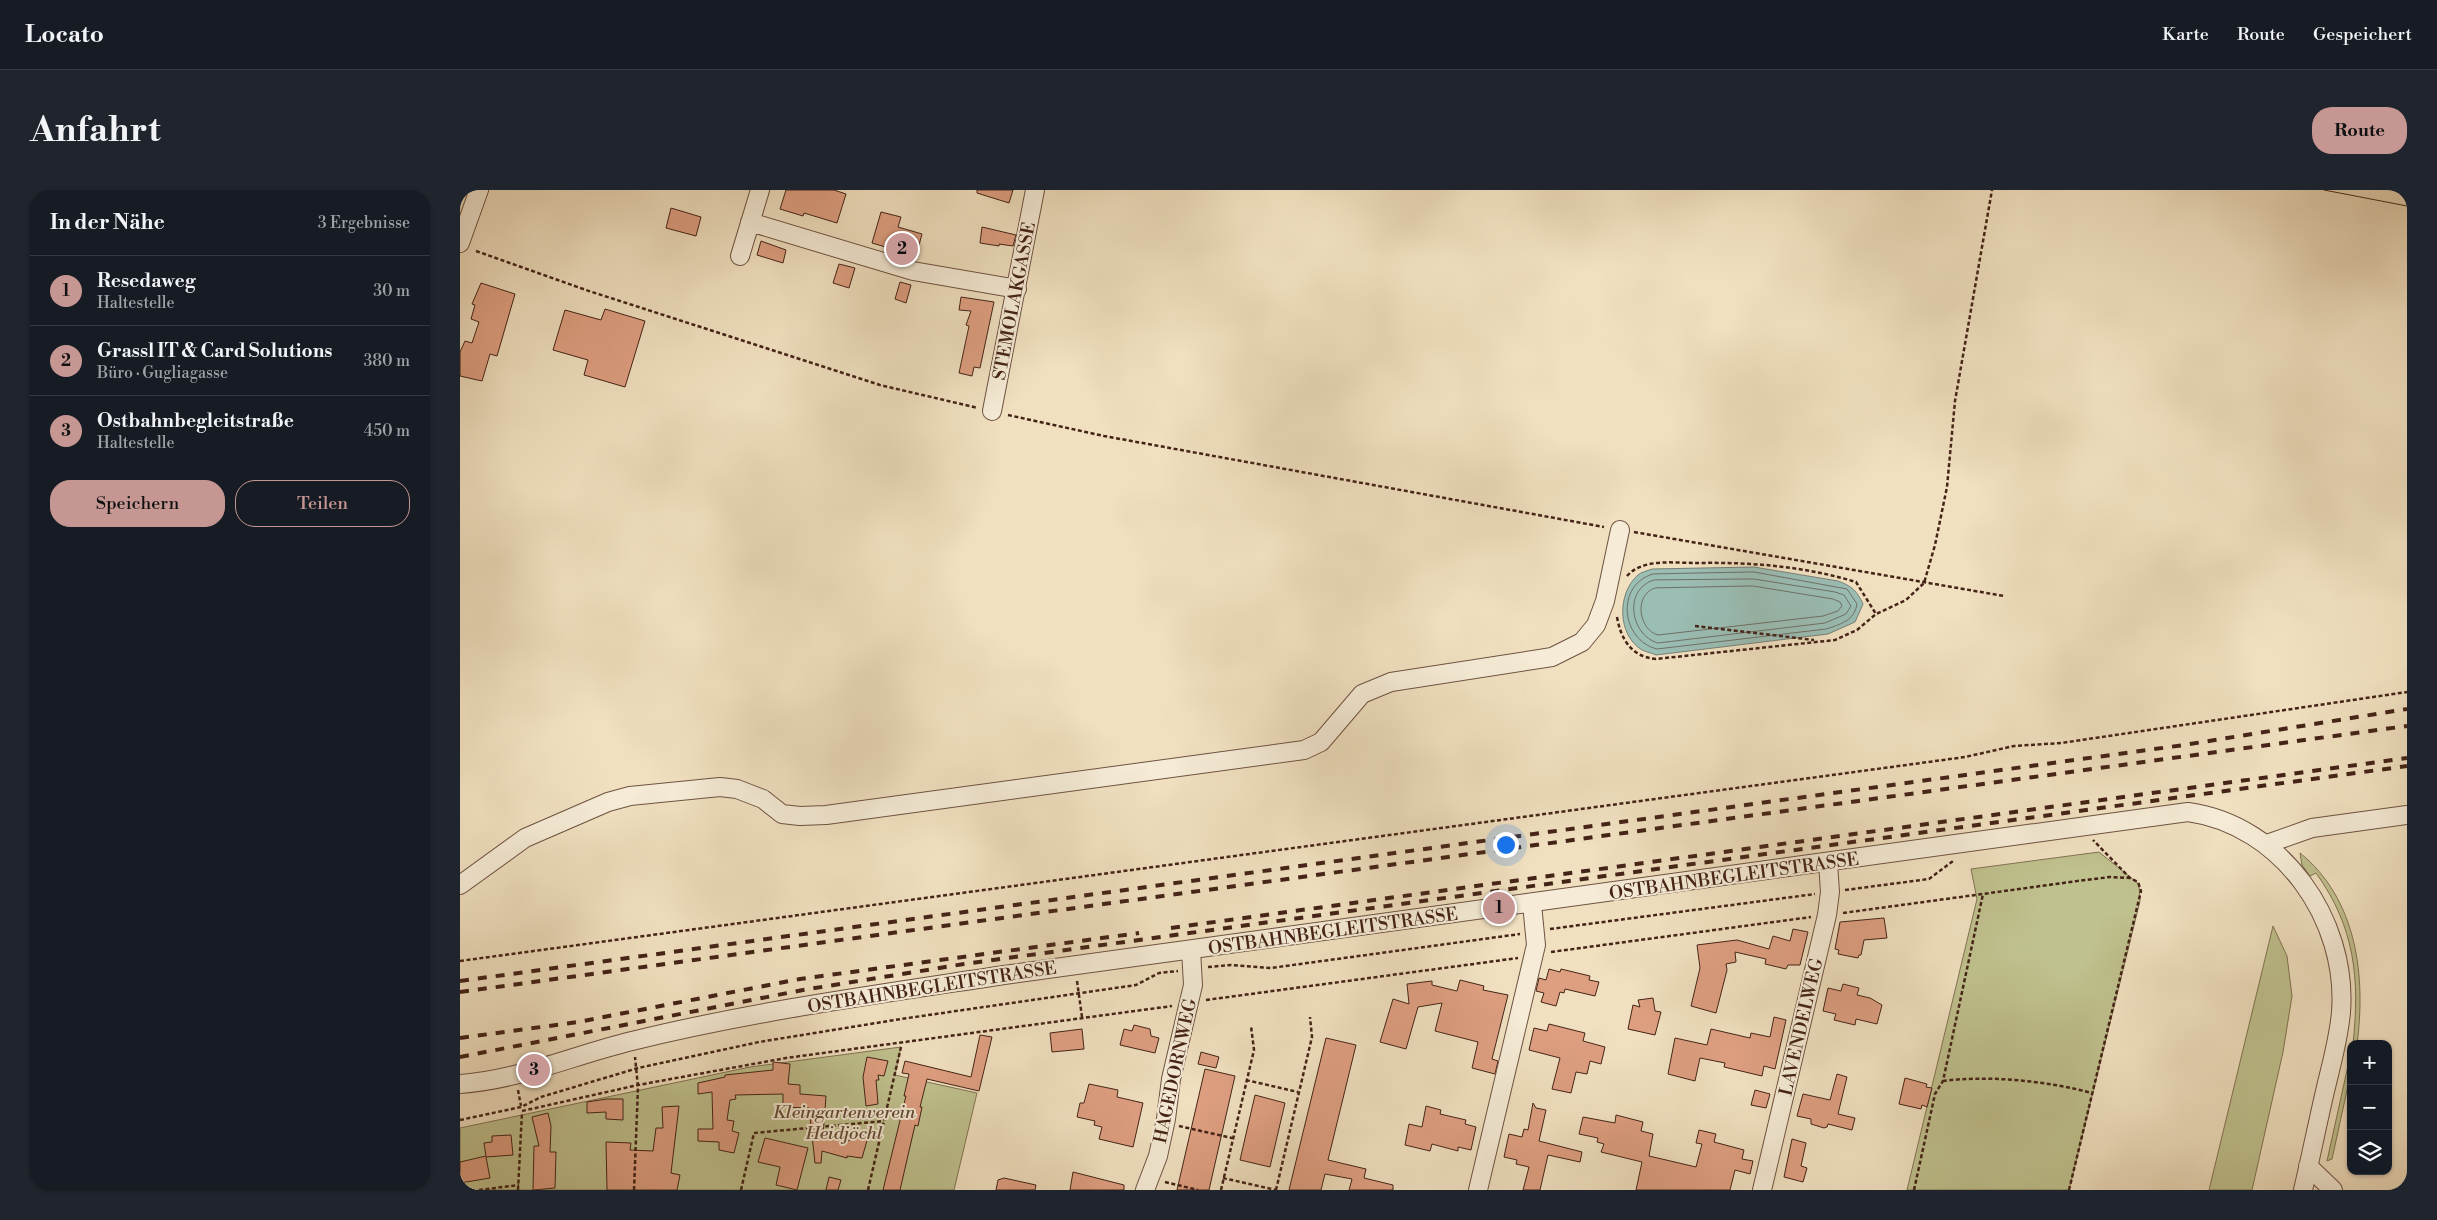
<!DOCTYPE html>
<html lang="de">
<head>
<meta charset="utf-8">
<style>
  :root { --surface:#171b24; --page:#20242c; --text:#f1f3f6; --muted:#9ea1a6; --line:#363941; --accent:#c59692 }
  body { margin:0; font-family:"Libre Bodoni",serif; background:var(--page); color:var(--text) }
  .controls { position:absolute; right:15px; bottom:15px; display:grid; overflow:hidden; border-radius:10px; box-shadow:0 1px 4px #0004 }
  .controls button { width:45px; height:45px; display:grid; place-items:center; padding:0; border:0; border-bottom:1px solid var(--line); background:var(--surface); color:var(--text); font:25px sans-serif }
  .you { position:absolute; left:1045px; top:654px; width:18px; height:18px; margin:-12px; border:4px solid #fff; border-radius:50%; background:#1a73e8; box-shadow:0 0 0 8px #1a73e833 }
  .badge { display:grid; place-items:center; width:32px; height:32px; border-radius:50%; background:var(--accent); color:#111; font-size:16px; font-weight:700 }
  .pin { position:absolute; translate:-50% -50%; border:2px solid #fff; box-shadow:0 1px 5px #0006 }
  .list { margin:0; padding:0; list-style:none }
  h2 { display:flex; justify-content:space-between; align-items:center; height:65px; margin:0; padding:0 20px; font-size:21px }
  h2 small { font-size:16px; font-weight:400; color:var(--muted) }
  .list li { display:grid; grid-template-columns:32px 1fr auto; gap:15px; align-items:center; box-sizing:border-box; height:70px; padding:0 20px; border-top:1px solid var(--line) }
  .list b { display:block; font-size:19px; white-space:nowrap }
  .list p { margin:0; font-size:16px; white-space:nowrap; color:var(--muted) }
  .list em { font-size:16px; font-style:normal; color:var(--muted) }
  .actions { display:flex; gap:10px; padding:15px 20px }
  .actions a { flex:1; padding:11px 0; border:1px solid var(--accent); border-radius:20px; text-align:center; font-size:18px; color:var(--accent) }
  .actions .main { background:var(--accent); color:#111 }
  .icon { flex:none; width:28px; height:28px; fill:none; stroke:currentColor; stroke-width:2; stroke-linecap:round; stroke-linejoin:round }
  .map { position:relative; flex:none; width:1947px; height:1000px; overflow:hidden; border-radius:20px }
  header { display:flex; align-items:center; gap:30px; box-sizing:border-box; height:70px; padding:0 25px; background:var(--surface); border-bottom:1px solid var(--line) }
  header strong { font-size:24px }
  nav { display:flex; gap:28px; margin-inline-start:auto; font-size:18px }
  .intro { display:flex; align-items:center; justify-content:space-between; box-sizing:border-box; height:120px; padding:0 30px }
  h1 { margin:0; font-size:35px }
  .button { padding:12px 22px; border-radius:20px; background:var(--accent); color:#111; font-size:18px; font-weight:700 }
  main { display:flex; gap:30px; padding:0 30px }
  aside { flex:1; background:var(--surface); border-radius:20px; box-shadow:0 1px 4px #0004 }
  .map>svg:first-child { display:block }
  .green { fill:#bfc18e; stroke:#827252 }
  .water { fill:#9abdb4; stroke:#787f75 }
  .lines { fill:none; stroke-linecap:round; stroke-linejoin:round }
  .shore { stroke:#6f7066; stroke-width:1 }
  .building { fill:#de9f81; stroke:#442317 }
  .minor-casing { stroke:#6f5241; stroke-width:20 }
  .path { stroke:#442317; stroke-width:2.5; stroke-dasharray:4 2.5; stroke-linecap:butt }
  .minor { stroke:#f5ebd6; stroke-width:18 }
  .tram { stroke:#442317; stroke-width:1 }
  .rail { stroke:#442317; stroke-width:4; stroke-dasharray:9 9; stroke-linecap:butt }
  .labels { text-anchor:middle; stroke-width:4; stroke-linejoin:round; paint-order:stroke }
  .street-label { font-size:18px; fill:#442317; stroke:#f5ebd6 }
  .park-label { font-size:18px; font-style:italic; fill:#634a35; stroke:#f5ebd6 }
</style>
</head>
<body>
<header>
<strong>Locato</strong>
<nav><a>Karte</a><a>Route</a><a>Gespeichert</a></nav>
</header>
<div class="intro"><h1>Anfahrt</h1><a class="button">Route</a></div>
<main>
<aside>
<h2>In der Nähe<small>3 Ergebnisse</small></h2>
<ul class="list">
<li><span class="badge">1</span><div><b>Resedaweg</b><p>Haltestelle</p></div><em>30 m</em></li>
<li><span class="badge">2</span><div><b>Grassl IT &amp; Card Solutions</b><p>Büro · Gugliagasse</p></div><em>380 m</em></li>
<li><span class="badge">3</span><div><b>Ostbahnbegleitstraße</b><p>Haltestelle</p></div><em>450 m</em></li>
</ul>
<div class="actions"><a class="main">Speichern</a><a>Teilen</a></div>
</aside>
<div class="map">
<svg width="1947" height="1000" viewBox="0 0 1947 1000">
  <rect width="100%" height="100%" fill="#f0e0c0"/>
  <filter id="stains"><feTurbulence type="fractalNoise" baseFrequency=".004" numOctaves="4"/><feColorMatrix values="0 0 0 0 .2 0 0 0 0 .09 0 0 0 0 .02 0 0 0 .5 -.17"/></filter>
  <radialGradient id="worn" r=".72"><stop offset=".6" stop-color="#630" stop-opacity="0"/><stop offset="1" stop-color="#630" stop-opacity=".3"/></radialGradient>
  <!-- green -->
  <path class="green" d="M1639 662 1679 694 1680 711 1609 1000H1447L1517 709 1511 679Z
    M1840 663C1897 709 1906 786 1897 854H1893C1900 789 1895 737 1856 683L1850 686 1842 675Z
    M1813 736 1827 766 1832 806 1823 862 1792 1000H1749Z
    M441 857 435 885 517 903 494 1000H0V938L290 877Z
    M1891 862V882L1872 969 1867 971Z"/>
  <!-- water -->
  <path class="water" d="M1294 377 1378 391C1392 396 1397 401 1403 414L1395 432 1368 444 1196 465C1192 463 1186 462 1182 460 1157 445 1157 403 1178 385 1181 382 1187 381 1192 379Z"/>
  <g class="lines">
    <!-- shore -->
    <path class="shore" d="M1294 382 1387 399 1397 414C1394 431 1381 434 1366 439L1197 459C1161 450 1155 395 1193 384Z
      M1294 389 1375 402 1384 405 1391 416 1386 424 1365 433 1198 453C1170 445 1163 399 1194 390Z
      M1293 396 1373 409 1380 412 1382 416 1378 421 1363 426 1198 445C1179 440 1173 405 1195 398Z"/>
  </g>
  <!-- building -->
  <path class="building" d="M326 0H374L386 4 377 33 344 23 343 26 320 19Z
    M517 0H553L549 13 517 3Z
    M211 18 241 27 236 46 206 38Z
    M421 22 441 27 438 37 462 44 456 66 412 53Z
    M522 37 556 45 553 56 539 54V56L520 53Z
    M301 51 326 60 323 73 297 65Z
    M379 74 395 78 389 98 373 93Z
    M440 92 451 95 446 113 435 109Z
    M21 93 55 104 37 166 30 164 22 191 0 186V162L5 151 12 153 19 132 11 129 15 115 12 114Z
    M501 107 534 112 520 178 514 177 512 186 499 183 509 136 506 135 511 121 499 120Z
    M145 119 185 131 165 197 124 185 128 170 93 160 105 120 141 130Z
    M1424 728 1427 748 1404 750 1401 765H1399L1398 768 1378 764 1379 760 1375 759 1380 732Z
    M1333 739 1348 742 1340 775H1328L1326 779 1305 774 1306 769 1275 762 1276 772 1266 774 1267 780 1256 823 1231 816 1240 778 1237 755 1277 750 1309 759 1313 746 1330 751Z
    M1089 779 1100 782 1101 779 1130 786 1129 790 1139 792 1135 806 1105 799 1104 803 1100 802 1096 816 1081 812 1084 803 1076 801 1079 788 1086 790Z
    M1000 790 1024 796 1023 800 1048 805 1032 869 1038 871 1035 884 1012 878 1018 852 975 841 982 813 958 817 946 859 920 852 933 809 949 814 947 794 972 791V795L997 801Z
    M1383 794 1399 798 1397 805 1410 808 1422 815 1417 834 1396 829 1395 835 1374 830 1376 824 1363 821 1368 798 1381 801Z
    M1193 808 1195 821 1201 822 1195 845 1168 839 1173 815 1180 817 1178 810Z
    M1314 827 1326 830 1315 879 1304 876 1302 886 1264 877 1265 873 1240 868 1235 891 1208 884 1215 848 1247 855 1251 839 1290 848 1291 843 1310 847Z
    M1089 834 1125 843 1123 851 1145 857 1141 874 1130 871 1127 884 1116 882 1111 903 1092 899 1100 868 1069 860 1074 838 1087 841Z
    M674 835 690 839 691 846 699 848 695 863 660 855 664 839 672 841Z
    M622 839 624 859 592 862 590 843Z
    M520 845 532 847 519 901 467 889 460 917H462L458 936 455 935 440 1000H423L446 906H444L449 884 442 883 445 871 511 887Z
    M866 848 896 855 868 970 906 979 904 988 933 995V1000H889L892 989 865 984 861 1000H829Z
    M741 862 759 867 756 878 738 874Z
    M407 867 428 871 424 886 418 885 419 890H416L418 914 406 916 403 887Z
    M313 872 330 874 328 894 340 895V904L366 906 363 945 389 951 391 943 408 947 402 968 387 966V968L362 961 361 973H355L349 918 323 917V904L275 905 276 909 270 910 267 930 274 931 272 941 279 943 274 963 259 960V952L238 951V939H253L252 902 238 904V893L265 887V885L313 880Z
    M745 879 775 886 749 1000H717Z
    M1377 884 1387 887 1378 924 1395 928 1392 940 1368 934 1367 937 1364 938 1351 934V929L1337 926 1343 904 1370 910Z
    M1445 888 1467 894 1466 897 1472 898 1467 917 1462 915 1461 919 1439 914Z
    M629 894 658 900 657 907 683 913 673 957 639 949 642 937 634 935 635 931 617 927 620 913H624Z
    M1295 900 1310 904 1306 918 1291 915Z
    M795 905 825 913 810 977 780 970Z
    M147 909H163V930L146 929V922L127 923V912Z
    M1073 913 1076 918 1086 920 1079 951 1122 962 1120 972 1088 965 1080 1000H1063L1069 977 1056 974 1057 970 1044 967 1049 944 1062 947 1064 939 1068 940Z
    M219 916 211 983 220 985 217 1000H147L146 952 171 953 170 960 193 961 196 938H203L202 917Z
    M966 916 981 920 980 924 1006 930 1005 934 1016 937 1011 960 998 957V961L972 954 970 961 945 955 949 934 962 937Z
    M88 923 91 936 90 962H96L95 998 73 1000 74 956H79L72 927Z
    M1156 925 1183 932 1181 941 1193 944 1189 966 1236 977 1242 954 1236 953 1239 940 1256 944 1254 952 1284 960 1282 969 1293 971 1290 984 1275 980 1270 1000H1176L1182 972 1141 962 1144 954 1137 952 1138 948 1119 944 1123 927 1155 933Z
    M51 945 53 965 26 967 30 988 0 993V972L26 966 24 953 32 952V946Z
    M305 948 348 958 337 1000 316 995 320 977 298 972Z
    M1332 949 1346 953 1341 976 1347 978 1343 992 1324 987Z
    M613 982 664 995V1000H610Z
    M369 987 381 990 378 1000H366Z
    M544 988 576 995 575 1000H536L538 990Z"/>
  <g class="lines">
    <!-- minor casing -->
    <g class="minor-casing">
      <path id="minor" d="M290 32 453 81 557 99
        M0 53 19 0
        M280 66 300 0
        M532 221 575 0
        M1807 654 1852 638 1947 625
        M0 695 65 648 148 612 170 606 260 597 277 599 303 609 322 624 340 626 366 625 844 560 861 552 902 504 931 492 1092 467 1122 452 1136 435 1145 411 1160 340
        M0 894C59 890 114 865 172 851 294 821 420 804 544 785L1728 622C1822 635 1888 730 1881 822 1879 847 1872 872 1866 897 1858 931 1851 966 1843 1000
        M1848 976 1873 1000
        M685 1000 698 966 706 929 711 889 733 795 731 760
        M1018 1000 1076 755 1072 714
        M1302 1000 1367 725 1370 702 1368 673"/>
    </g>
    <!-- path -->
    <path class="path" d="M16 61 126 100 420 195 518 218
      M548 225 644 246 1144 337
      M1174 342 1544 406
      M1167 386C1183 368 1214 373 1236 373 1291 372 1343 376 1396 392L1416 424
      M1157 427C1161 450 1172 467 1196 469L1375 450 1397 440 1416 424 1446 410 1464 393 1475 355 1487 297 1495 211 1532 0
      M1235 436 1354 450
      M1385 700 1469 689 1493 671
      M1383 723 1625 690 1650 687 1670 688
      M1090 739 1355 704
      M1091 762 1351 727
      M0 771 1505 567 1554 556 1601 553 1947 502
      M748 777 771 775 811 778 1060 744
      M617 791 622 827
      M746 810 1058 768
      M786 890 838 902
      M1483 891C1528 885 1588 891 1632 903
      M58 900 61 916
      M62 921 178 895 326 868 712 816
      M0 930 61 917 81 907 178 878 299 852 441 829 676 795 699 783 718 781
      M719 936 772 948
      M763 988 816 1000
      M705 992 738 1000
      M19 1000 59 995
      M58 1000 62 922
      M174 1000 178 897 175 867
      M281 1000 294 943 424 931
      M408 1000 441 857
      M761 1000 794 860 791 836
      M816 1000 852 847 850 827
      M1454 1000 1475 904 1483 891 1523 704
      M1609 1000 1681 701 1678 692 1670 688 1633 650"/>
    <!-- minor -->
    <use href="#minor" class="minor"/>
    <!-- tram -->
    <path class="tram" d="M1864 0 1947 16"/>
    <!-- rail -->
    <path class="rail" d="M711 738 1947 568
      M0 791 1724 555 1947 519
      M0 802 1947 536
      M0 848 118 832 340 789 679 743
      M0 867 343 800 504 774 1947 576"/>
  </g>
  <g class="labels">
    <!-- street labels -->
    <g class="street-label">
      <text transform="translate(554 111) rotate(-79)" y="6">STEMOLAKGASSE</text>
      <text transform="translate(1274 686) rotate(-8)" y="6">OSTBAHNBEGLEITSTRASSE</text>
      <text transform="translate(873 741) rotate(-8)" y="6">OSTBAHNBEGLEITSTRASSE</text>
      <text transform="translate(472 797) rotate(-9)" y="6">OSTBAHNBEGLEITSTRASSE</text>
      <text transform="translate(1341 837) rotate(-77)" y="6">LAVENDELWEG</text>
      <text transform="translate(715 881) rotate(-78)" y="6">HAGEDORNWEG</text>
    </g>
    <!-- park labels -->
    <g class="park-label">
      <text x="384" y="928">Kleingartenverein<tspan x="384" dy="21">Heidjöchl</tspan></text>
    </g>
  </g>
  <rect width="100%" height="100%" filter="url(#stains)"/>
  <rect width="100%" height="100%" fill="url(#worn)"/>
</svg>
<div class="controls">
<button>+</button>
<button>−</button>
<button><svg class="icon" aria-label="layers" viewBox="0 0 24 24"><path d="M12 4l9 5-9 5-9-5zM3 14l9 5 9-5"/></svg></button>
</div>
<div class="you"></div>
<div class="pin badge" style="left:1039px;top:718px">1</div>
<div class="pin badge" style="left:442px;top:59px">2</div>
<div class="pin badge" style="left:74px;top:880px">3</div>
</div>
</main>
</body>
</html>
